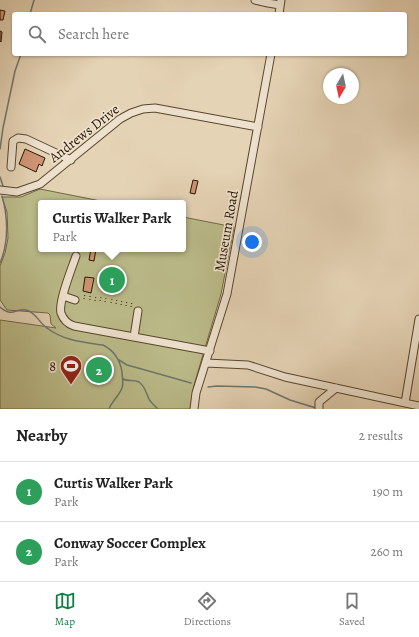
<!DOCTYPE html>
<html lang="en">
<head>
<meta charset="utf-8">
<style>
  :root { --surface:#fff; --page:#f6f6f6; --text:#222; --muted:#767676; --line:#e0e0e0; --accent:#0b8043 }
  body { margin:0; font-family:Alegreya,serif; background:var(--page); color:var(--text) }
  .compass { position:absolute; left:323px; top:68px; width:36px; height:36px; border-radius:50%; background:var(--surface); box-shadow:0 1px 3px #0004; rotate:189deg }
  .you { position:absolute; left:252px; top:242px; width:14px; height:14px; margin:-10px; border:3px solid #fff; border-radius:50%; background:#1a73e8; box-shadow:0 0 0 6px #1a73e833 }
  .badge { display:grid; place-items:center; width:26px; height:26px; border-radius:50%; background:var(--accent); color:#fff; font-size:13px; font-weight:700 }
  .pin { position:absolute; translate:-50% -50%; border:2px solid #fff; box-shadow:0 1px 4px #0006 }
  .popup { position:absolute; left:38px; top:200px; width:148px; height:52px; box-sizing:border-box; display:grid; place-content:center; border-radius:4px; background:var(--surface); filter:drop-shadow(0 1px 3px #0005); font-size:13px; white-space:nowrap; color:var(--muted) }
  .popup b { font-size:15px; color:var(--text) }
  .popup::after { content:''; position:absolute; left:50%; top:100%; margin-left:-8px; border:8px solid transparent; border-top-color:var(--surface) }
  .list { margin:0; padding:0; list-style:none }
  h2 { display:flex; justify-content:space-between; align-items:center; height:52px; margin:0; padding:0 16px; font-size:17px }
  h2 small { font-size:13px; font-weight:400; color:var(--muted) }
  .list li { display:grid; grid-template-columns:26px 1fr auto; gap:12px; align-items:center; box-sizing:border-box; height:60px; padding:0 16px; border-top:1px solid var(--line) }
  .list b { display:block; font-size:15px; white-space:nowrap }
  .list p { margin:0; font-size:13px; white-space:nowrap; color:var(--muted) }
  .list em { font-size:13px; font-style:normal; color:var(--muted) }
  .icon { flex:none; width:22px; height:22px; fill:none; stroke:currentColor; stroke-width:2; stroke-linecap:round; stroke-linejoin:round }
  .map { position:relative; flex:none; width:419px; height:409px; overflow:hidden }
  .search { position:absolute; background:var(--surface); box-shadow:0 1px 3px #0004; left:12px; right:12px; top:12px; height:44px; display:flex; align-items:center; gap:10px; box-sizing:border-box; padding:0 14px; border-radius:4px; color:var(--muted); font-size:15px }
  .sheet { height:172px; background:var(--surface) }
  nav { display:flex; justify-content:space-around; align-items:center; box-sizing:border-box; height:56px; border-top:1px solid var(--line); background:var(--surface); font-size:11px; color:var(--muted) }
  nav a { display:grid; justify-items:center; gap:2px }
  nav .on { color:var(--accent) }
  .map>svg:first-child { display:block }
  .green { fill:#bbbb89; stroke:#726844 }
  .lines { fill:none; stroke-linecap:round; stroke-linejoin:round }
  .stream { stroke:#6c766d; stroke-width:1.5 }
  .building { fill:#cf9473; stroke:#291600 }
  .minor-casing { stroke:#58452d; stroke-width:9 }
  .path { stroke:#291600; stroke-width:1; stroke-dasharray:1 2; stroke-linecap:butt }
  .minor { stroke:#eee2cf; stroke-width:7 }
  .labels { text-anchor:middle; stroke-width:3.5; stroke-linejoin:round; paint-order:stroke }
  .street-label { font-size:14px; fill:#291600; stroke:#eee2cf }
  .poi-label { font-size:14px; fill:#291600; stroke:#eee2cf; text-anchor:end }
</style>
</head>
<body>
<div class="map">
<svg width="419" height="409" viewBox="0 0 419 409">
  <rect width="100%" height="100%" fill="#e5d3b5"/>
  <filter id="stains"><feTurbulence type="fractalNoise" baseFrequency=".005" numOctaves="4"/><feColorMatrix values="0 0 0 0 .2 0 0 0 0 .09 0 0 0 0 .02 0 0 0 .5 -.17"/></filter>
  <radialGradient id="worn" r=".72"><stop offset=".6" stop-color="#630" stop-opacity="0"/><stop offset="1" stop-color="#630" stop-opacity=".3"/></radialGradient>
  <!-- green -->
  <path class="green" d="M40 189 111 203H41V249H183V217L234 227 221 294 194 385 190 409H0V320L56 328 51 324 50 315 48 313 7 310 0 300V266L5 253 8 238 7 212 2 197H21Z"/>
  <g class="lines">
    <!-- stream -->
    <path class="stream" d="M30 14 34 0
      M0 149 3 128 15 71 21 54
      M0 177 3 186
      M0 263C9 242 8 217 2 196
      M0 307C13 318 15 308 26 310 36 312 39 323 47 328 64 341 83 342 103 345 115 351 120 360 122 372 122 377 124 383 122 388 119 396 112 401 109 409
      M119 360 127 365 138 368 191 383
      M123 379C128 382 134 379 139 382 145 386 146 393 149 399 151 403 155 406 158 409
      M208 387 217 386 255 387 266 389 290 400 316 408"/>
  </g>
  <!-- building -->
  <path class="building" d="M0 10 5 11 3 20H0Z
    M0 31 2 32 1 42 0 41Z
    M25 149 45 158 42 166 39 164 36 172 19 164Z
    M193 180 198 181 195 194 190 193Z
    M91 249H96L94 261 89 260Z
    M85 277 94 278 91 293 83 291Z"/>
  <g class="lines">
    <!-- minor casing -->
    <g class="minor-casing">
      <path id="minor" d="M255 0 268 3
        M268 0V3L280 5
        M279 14 281 0
        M11 167 13 141 18 138 26 139 71 160
        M0 190 17 192 40 184 120 119 131 113 143 109 155 108 258 127
        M76 256C72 268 58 302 61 313 63 319 68 324 74 326L210 351
        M63 296 75 300
        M134 337 138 311
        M206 363 248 365 285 377 419 406
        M405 403 419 319
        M194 409 196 393 227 294 271 54
        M319 409V402L336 388"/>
    </g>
    <!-- path -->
    <path class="path" d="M84 299 85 294
      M90 300V295
      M95 301 96 296
      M100 301 101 297
      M105 302 106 298
      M111 303 112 299
      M116 304 117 299
      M121 305 122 300
      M126 306 127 301
      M131 307 132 302"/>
    <!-- minor -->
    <use href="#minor" class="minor"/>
  </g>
  <!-- icons -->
  <defs>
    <g id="stadium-pin" transform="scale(1.15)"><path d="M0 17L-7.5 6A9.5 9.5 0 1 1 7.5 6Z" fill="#8f2418" stroke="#eee2cf"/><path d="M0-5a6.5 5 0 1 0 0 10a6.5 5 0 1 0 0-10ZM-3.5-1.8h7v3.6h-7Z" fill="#fff"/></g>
  </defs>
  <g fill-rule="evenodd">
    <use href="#stadium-pin" x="71" y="366"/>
  </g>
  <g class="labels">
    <!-- street labels -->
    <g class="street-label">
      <text transform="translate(84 133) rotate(-38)" y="5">Andrews Drive</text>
      <text transform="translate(226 231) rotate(-80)" y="5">Museum Road</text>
    </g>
    <!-- poi labels -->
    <g class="poi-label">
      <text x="56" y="371">8</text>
    </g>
  </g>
  <rect width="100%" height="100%" filter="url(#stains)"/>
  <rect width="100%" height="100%" fill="url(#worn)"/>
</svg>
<svg class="compass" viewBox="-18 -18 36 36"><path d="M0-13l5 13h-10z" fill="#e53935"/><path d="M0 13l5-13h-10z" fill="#767676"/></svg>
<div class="you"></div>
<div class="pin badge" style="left:112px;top:280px;background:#2e9e5b">1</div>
<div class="popup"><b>Curtis Walker Park</b>Park</div>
<div class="pin badge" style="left:99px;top:370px;background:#2e9e5b">2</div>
<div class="search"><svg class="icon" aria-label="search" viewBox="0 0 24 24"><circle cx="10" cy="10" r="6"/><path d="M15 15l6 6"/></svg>Search here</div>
</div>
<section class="sheet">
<h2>Nearby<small>2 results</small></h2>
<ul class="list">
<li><span class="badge" style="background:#2e9e5b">1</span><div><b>Curtis Walker Park</b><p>Park</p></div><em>190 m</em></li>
<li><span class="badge" style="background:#2e9e5b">2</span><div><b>Conway Soccer Complex</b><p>Park</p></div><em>260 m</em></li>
</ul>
</section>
<nav>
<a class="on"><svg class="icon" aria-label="map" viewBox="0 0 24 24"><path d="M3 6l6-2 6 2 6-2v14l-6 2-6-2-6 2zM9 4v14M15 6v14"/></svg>Map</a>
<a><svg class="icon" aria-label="directions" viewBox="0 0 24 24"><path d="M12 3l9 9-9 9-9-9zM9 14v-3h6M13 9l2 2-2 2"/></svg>Directions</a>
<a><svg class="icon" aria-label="saved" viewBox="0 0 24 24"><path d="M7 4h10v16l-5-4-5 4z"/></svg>Saved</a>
</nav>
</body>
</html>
